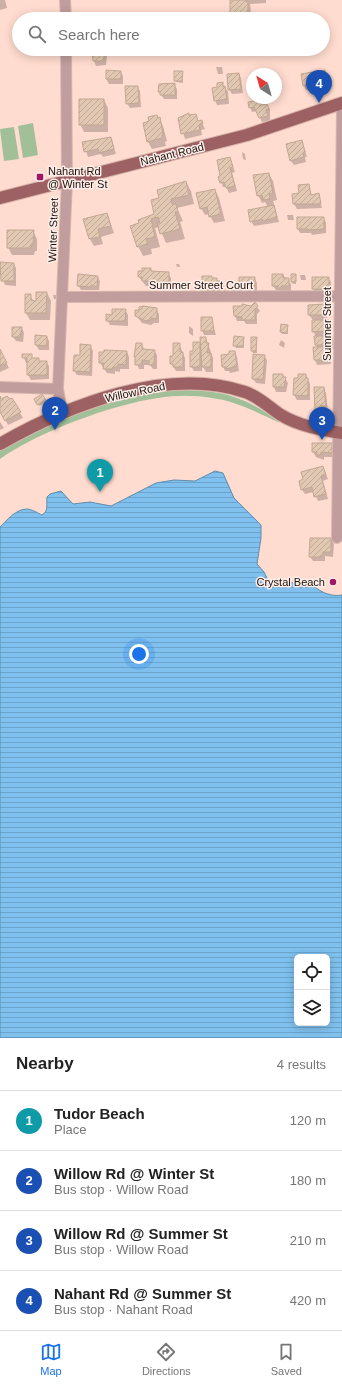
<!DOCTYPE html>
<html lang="en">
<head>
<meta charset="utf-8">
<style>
  :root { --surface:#fff; --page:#f6f6f6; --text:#222; --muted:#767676; --line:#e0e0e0; --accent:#1a73e8 }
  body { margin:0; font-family:Helvetica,sans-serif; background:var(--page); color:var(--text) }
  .controls { position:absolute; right:12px; bottom:12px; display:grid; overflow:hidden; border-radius:6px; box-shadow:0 2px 10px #0003 }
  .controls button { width:36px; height:36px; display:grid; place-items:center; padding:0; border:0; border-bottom:1px solid var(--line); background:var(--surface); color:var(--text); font:20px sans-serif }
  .compass { position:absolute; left:246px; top:68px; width:36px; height:36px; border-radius:50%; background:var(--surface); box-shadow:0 2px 10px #0003; rotate:323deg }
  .you { position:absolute; left:139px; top:654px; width:14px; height:14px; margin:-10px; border:3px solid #fff; border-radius:50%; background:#1a73e8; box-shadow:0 0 0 6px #1a73e833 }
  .badge { display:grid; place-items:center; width:26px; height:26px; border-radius:50%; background:var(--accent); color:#fff; font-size:13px; font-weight:700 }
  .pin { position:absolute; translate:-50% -33px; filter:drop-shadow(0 1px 2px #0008) }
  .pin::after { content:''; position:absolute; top:21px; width:14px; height:12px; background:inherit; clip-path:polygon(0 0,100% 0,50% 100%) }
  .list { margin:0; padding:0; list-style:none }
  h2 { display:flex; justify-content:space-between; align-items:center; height:52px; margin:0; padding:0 16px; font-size:17px }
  h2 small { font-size:13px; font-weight:400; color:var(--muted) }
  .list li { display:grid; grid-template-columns:26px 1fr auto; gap:12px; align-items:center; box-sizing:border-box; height:60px; padding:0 16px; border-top:1px solid var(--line) }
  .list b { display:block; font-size:15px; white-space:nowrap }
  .list p { margin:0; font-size:13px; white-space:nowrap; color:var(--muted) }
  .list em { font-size:13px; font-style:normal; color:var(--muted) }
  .icon { flex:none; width:22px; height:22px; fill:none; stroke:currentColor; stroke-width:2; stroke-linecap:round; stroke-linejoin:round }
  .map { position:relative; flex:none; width:342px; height:1038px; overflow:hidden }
  .search { position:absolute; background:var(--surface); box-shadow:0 2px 10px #0003; left:12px; right:12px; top:12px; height:44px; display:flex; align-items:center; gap:10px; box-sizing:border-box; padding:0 14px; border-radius:22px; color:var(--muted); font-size:15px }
  .sheet { height:292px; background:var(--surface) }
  nav { display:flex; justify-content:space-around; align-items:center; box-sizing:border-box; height:56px; border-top:1px solid var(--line); background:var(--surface); font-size:11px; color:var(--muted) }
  nav a { display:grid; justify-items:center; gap:2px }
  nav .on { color:var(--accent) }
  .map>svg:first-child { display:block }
  .park { fill:#a1c099 }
  .water { fill:url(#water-rules); stroke:#618caa; fill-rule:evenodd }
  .shadow { fill:#0003 }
  .building { fill:url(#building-hatch); stroke:#c1a893 }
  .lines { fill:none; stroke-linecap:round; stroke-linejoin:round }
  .minor-casing { stroke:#d6b7ac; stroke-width:12 }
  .major-casing { stroke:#d6b7ac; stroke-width:14 }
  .minor { stroke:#c19d9e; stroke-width:10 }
  .major { stroke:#9e6163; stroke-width:12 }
  .poi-dot { fill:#9f1765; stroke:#fdeee9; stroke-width:1.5 }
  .labels { text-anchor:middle; stroke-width:3; stroke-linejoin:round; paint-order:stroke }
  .street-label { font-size:11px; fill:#1c110c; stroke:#fdeee9 }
  .poi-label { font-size:11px; fill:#1c110c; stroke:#fdeee9; text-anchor:start }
</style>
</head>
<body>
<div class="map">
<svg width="342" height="1038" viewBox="0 0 342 1038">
  <defs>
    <pattern id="water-rules" width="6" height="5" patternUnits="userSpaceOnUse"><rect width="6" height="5" fill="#7fc0ee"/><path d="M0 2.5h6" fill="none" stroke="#6da4cb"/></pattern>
    <pattern id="building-hatch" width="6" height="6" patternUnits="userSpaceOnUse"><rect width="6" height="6" fill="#e2c8b2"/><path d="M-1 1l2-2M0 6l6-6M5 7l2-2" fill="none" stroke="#c1ab98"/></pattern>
  </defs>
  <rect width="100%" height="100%" fill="#ffdccf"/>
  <!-- park -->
  <path class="park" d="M33 123 38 155 23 158 18 126Z
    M14 127 19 159 4 161 0 129Z
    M178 390C221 390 246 396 280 423 258 413 236 401 212 398 194 395 176 395 158 398 113 404 36 433 0 459V450C54 417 115 395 178 390Z"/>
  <!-- water -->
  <path class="water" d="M215 471 223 473 234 498 261 525V538L257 564 264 572 269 582C276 585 281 582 288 582 298 583 305 587 315 587 322 593 333 597 342 595V1038H0V527C7 520 16 509 27 509 31 509 38 513 42 515 49 511 46 504 47 497L50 494 61 491 73 504 90 502 111 506 156 483 174 480 195 481ZM297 957H327V1023H297Z"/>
  <!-- shadow -->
  <path class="shadow" d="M0 0H5L7 8 0 10Z
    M231 0H266V3L250 4 252 19H235L231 13Z
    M118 13H120L121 19H118Z
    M123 13H125L126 19H124Z
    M93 49H110H108L106 65 96 66 94 61Z
    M216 67H222L223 74H218Z
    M107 71 121 72 123 76V84H109L106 79Z
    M324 71 329 87 306 90 304 86Z
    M182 72 183 83 176 82 175 80Z
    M239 74 241 78 243 93 232 94 229 89Z
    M222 83 228 92 229 104 217 105 215 100Z
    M174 84 177 89V99H164L159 92Z
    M137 87 140 91 141 107 130 108 127 103Z
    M104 100 108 108V132H84L80 124Z
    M259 101 262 106 267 105 270 109V121L262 122 257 111 252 112 250 107Z
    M189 114 190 116 196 115 199 122 201 121 205 129 201 130 202 135 185 139 179 118Z
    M159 118 163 126 167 141 165 142 166 146 152 149 148 142Z
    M111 138 116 154 103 157 101 154 88 157 83 143Z
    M302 141 307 157H305L306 162 294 165 291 161Z
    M242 152 245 154 246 160 243 159Z
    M230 158 235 172 232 173 237 191 229 193 226 187H223L221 182Z
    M269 174 273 181 277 200 273 201 279 222 254 226 251 221 268 207 265 202 262 203 258 195Z
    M186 182 191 191 194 204 177 208 183 221 180 222 185 239 166 243 159 227 155 228 160 247 151 249 152 254 143 256 138 246 140 224 155 214 160 199Z
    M308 185 312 196 318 194 322 208 297 209 294 204Z
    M215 190 219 198 225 221 214 223 209 214 205 215 201 208Z
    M107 214 114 233 101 237 103 244 94 246 90 239 85 220Z
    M287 215H293L294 220H288Z
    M324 218 326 223V233L312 235 311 233H300L298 229Z
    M33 231 37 239V251H35L34 255H12L8 247Z
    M0 263 14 264 16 268V286L5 285 0 273Z
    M176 264H179L180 267H177Z
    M150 269 152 272 168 273 171 278V286H161V289H152L150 286H146L139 277Z
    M283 275 291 284V291H284L283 292 276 290 273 286Z
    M295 275 296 284H293L292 282Z
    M300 275H305L306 280H301Z
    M97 276 100 281 99 290H81L78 285Z
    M254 278 257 283V296L243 294 240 289Z
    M313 278H328L331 282V294H316L313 289Z
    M212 279 222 282 225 291H219V295H205L203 291Z
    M47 293 51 301 50 320H30L26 313 30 295 34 302H37Z
    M53 295H59L61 299H54Z
    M255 304 260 311 257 314V324H246L244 321H237L235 316 234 307H243V305L252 307Z
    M325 305 328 310 327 319 331 326V337L334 341V349H329L331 364 317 365 315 360 317 348 316 344V337L313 331V320L309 315Z
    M156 309 159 314V323H154L151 325 142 323 136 315Z
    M125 310 128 315V326L110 325 107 320Z
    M211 318 216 335H204L202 330Z
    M287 325 288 334H282L281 332Z
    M189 326 193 329V336L189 333Z
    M22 328 24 333 23 342 16 341 13 337Z
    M47 337 49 341V350H39L36 345Z
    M206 338 213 358V372H206L202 365V371H194L191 366 194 343H201Z
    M243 338 244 348H236L235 346Z
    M256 338 257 353H253L252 351Z
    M281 340 285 343 284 348 279 345Z
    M142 344 144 349 154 351 157 355V369H153L150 365H144V369H139L135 357Z
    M179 344 185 358V371H176L171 363Z
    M90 346 93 351 92 376 77 375 74 371 81 356Z
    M0 351 9 368 0 372Z
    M127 352 129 357V369H120V372L115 371V374L107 373 100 363Z
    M235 352 237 357 239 371 230 373 229 371H225L223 366 230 355Z
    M23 355H31L33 359H38L40 362H46L49 366V379L31 380 28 375V363H26Z
    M264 356 267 360 265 384 256 383 253 379Z
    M274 375H283L288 383 286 392H276L274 387Z
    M306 375 310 384V400H297L294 395 295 379Z
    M323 388 326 393 328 411H323V416H318L316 411Z
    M42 396 46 403 39 406 35 399Z
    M0 398 1 400 12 399 23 418 8 425 0 410Z
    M0 422 4 428 0 430Z
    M313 444H332L335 449 334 457H324V460L316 457 313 452Z
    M323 467 328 479 323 481 328 499 318 501 314 492 305 494 302 490Z
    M331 539 334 544 333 557 325 556V561H313L310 557Z"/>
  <!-- building -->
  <path class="building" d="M230 0H246V2H248V13H230Z
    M92 49H106V53H104V61H93Z
    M106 70 121 71V79H106Z
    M325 70 327 82 303 86 301 74Z
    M174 71H183L182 81H174Z
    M239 73 241 89 228 90 227 74Z
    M223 82V87L225 86 227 99 214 101 212 88 217 87V83Z
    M175 83V95H160V92H158L159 84Z
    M125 86H138L139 103 126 104Z
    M79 99H104V125H79Z
    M260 100 261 105 267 104 269 109 266 110 268 116 259 118 254 107 249 108 248 102Z
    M189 113V115L196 114 198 121 202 120 203 124 199 125 200 130 181 134 178 118Z
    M157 115 158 118 160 117 163 134 162 135V138L147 142 143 123 149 121 148 117Z
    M111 137 114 149 99 153 98 149 84 152 82 142Z
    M302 140 305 152 303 153 304 157 290 161 286 144Z
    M230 157 233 167 230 168 235 186 226 188 224 182 220 183 218 177 220 176 217 160Z
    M269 173 273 193 269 194 270 199 263 200 262 195 257 196 253 175Z
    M186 181 189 195 171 199 172 204H176L178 212H175L180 229 160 234 157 223H160L158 217 151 219 155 237 146 239 148 244 137 247 130 226 139 223 138 220 154 214 151 200 159 198 157 190Z
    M309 184 311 195 319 193 321 204H293L292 194 299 193 298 185Z
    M215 189 221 214 209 217 207 207 200 209 196 193Z
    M274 205 277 217 263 221 262 219 250 222 248 210Z
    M107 213 111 226 98 229 100 237 89 239 83 219Z
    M297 217H324V229L308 230V229H297Z
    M7 230H34L33 244H31V248H7Z
    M0 262 14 263V281H1Z
    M142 268H151V271L169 272V282H159V285H148V281H142V277H138V271H142Z
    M78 274 98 276 97 287 91 285V287L77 286Z
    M272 274H283V278H289V286H281V288H278V286H272Z
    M291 274H296V282H291Z
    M202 276H212V278H217V281H223V287H217V291H202Z
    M239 277H255V291H243V289H239Z
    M312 277H329V289H312Z
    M36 292H47L46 313H25V294H31V300L36 301Z
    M255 302 258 306 255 309V320H242V317L234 316 233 306H242V304L251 306Z
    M326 304V315H308V305Z
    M143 306 157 308V319L151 318V320L146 321 135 316V310H139V307Z
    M112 309H126L125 321H106V314L112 315Z
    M201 317H212L214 331H201Z
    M312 320H329V331L312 332Z
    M281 324 288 325 287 333 280 332Z
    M12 327H22L20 337H12Z
    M35 335 47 336V346L35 345Z
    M234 336 244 337 243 346H233Z
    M314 336H332V345H315Z
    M200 337H206V343H209L207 353H211V367H202Z
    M251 337H257L256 351H251Z
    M193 342H200V367H190V351H193Z
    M136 343H142V349L155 350 154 365H149V361L142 360V365H135V357H134Z
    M173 343H180V352H183V367H173V364H170V356H173Z
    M80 344 91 345 90 372 73 371 74 355H80Z
    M313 347H329V360H314Z
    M0 349 7 363 0 366Z
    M104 350 127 351 126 365 118 364V367H113V369H103L104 363H99V352H104Z
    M229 351H235L237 366 226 369V367H222L221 355 229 354Z
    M22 354H32V358H39V361H47V375H27V358H22Z
    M253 354 265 355 263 379H252Z
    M273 374H283V377H286L284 387H273Z
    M298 374H306V378H308V396L293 395 294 378H298Z
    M314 387H324L326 406H321V411H315Z
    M42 394 46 400 37 405 34 399Z
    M0 396 1 399 7 396 10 399 12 398 21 412 5 421 0 412Z
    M312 443H332V453L321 452V455H317V452H312Z
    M323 466 326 475 321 476 326 494 314 497 312 487 301 490 299 481 303 479 301 472Z
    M310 538H331V552H323V556L319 557H309Z"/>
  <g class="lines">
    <!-- minor casing -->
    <g class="minor-casing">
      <path id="minor" d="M65 0 66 19
        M63 297 340 296
        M0 387 58 389
        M62 412 58 389 67 181 66 49
        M337 538 342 111"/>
    </g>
    <!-- major casing -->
    <g class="major-casing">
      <path id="major" d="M0 198 247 135 342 103
        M0 444C68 405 167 366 245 392 258 396 270 408 281 415 299 426 322 430 342 433"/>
    </g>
    <!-- minor -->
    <use href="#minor" class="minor"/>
    <!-- major -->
    <use href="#major" class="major"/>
  </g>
  <!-- markers -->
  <g class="poi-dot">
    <rect x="36" y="173" width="8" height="8" rx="2"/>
    <circle cx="333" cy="582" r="4"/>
  </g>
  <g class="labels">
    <!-- street labels -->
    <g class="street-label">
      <text transform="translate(172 154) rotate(-14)" y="4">Nahant Road</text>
      <text transform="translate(53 230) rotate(-88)" y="4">Winter Street</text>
      <text x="201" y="289">Summer Street Court</text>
      <text transform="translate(327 324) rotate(-90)" y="4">Summer Street</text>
      <text transform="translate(135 392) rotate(-12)" y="4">Willow Road</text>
    </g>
    <!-- poi labels -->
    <g class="poi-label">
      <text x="48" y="175">Nahant Rd<tspan x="48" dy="13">@ Winter St</tspan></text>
      <text x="325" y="586" text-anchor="end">Crystal Beach</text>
    </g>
  </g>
</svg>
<div class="controls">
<button><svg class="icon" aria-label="locate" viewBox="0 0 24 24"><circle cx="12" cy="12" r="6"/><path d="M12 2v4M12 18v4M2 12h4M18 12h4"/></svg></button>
<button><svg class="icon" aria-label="layers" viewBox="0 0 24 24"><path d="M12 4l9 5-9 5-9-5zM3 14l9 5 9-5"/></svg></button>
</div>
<svg class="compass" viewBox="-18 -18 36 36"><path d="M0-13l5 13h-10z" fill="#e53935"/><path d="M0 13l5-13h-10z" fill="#767676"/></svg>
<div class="you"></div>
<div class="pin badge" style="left:100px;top:492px;background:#0f9aa8">1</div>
<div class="pin badge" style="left:55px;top:430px;background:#1a4fb4">2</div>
<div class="pin badge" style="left:322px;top:440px;background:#1a4fb4">3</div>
<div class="pin badge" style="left:319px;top:103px;background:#1a4fb4">4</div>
<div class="search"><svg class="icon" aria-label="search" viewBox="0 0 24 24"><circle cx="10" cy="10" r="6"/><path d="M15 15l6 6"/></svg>Search here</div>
</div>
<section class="sheet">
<h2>Nearby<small>4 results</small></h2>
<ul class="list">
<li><span class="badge" style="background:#0f9aa8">1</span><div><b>Tudor Beach</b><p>Place</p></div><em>120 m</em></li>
<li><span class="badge" style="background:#1a4fb4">2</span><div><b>Willow Rd @ Winter St</b><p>Bus stop · Willow Road</p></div><em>180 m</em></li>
<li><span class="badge" style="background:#1a4fb4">3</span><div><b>Willow Rd @ Summer St</b><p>Bus stop · Willow Road</p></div><em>210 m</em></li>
<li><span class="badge" style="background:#1a4fb4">4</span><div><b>Nahant Rd @ Summer St</b><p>Bus stop · Nahant Road</p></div><em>420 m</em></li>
</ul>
</section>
<nav>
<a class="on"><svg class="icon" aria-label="map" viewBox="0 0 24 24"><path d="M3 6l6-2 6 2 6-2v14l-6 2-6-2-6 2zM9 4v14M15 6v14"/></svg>Map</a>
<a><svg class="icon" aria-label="directions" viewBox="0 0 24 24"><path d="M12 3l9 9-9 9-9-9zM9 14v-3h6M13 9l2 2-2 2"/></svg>Directions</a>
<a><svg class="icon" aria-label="saved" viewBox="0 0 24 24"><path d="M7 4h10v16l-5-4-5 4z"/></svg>Saved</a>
</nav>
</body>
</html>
